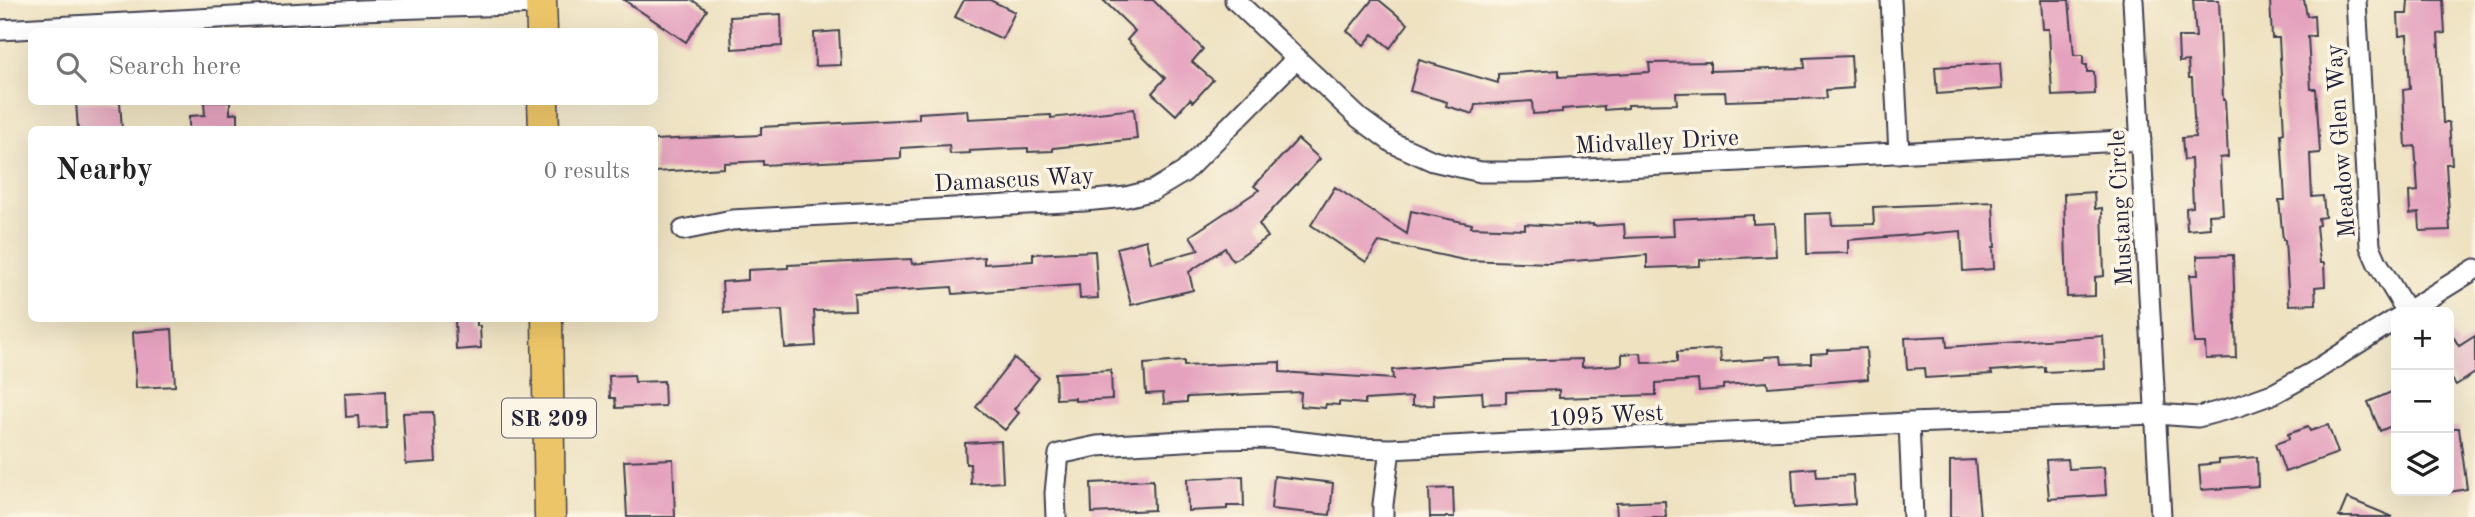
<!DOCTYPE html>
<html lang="en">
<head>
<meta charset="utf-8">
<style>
  :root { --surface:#fff; --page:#f6f6f6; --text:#222; --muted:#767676; --line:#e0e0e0 }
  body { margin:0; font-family:"Old Standard TT",serif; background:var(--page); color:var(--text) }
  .controls { position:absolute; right:21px; bottom:21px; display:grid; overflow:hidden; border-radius:10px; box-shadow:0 7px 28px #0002 }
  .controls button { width:63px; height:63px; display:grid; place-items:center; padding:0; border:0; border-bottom:2px solid var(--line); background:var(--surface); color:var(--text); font:35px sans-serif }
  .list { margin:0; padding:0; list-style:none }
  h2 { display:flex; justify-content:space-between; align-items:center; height:91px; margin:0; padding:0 28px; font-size:30px }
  h2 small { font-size:23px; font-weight:400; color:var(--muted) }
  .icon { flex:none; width:38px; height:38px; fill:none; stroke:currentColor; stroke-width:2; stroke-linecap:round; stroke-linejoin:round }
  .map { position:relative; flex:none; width:2475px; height:517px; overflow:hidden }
  .search { position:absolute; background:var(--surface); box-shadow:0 7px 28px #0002; left:28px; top:28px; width:630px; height:77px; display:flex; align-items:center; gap:18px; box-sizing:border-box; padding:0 24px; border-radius:10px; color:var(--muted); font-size:26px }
  .panel { position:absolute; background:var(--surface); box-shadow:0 7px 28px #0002; left:28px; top:126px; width:630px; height:196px; border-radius:10px }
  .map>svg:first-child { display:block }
  .building { fill:#e5a2be }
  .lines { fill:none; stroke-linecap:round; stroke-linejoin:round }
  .minor-casing { stroke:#413f4f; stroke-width:23 }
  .primary-casing { stroke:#413f4f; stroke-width:33 }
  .minor { stroke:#fff; stroke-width:19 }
  .primary { stroke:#edc569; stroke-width:30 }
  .labels { text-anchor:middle; stroke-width:7; stroke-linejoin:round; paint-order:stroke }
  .shield { fill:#fcf5e5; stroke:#63616e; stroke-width:2 }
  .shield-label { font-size:23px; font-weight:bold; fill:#22223b }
  .street-label { font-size:24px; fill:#22223b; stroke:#fcf5e5 }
</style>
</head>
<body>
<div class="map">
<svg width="2475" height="517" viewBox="0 0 2475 517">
  <rect width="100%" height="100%" fill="#fcf5e5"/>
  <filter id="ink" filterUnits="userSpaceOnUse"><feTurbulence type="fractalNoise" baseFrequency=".0143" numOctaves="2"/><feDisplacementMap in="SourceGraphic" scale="14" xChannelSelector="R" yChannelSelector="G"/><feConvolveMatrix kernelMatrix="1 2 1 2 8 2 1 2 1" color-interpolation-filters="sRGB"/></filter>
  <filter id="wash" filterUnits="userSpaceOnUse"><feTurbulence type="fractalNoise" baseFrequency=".00686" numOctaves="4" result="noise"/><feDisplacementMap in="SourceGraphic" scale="28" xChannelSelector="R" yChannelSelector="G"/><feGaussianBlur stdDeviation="1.57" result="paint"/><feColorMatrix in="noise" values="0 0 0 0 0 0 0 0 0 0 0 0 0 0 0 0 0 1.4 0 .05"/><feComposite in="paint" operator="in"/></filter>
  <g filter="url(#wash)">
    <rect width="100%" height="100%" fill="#eee2c1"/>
    <g id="blocks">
      <!-- building -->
      <path class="building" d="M624 0H692L707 10 686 42Z
        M964 0H990L1015 12 1002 39 955 17Z
        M1103 0H1153L1203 49 1192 62 1213 80 1193 102 1190 99 1176 115 1152 93 1165 78 1127 40 1135 31Z
        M1372 0H1379L1408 24 1390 48 1373 34 1364 45 1347 31Z
        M2041 0H2069L2074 55H2083V65H2087V72H2094L2095 94 2052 96 2049 29H2043Z
        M2193 0H2219L2223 100H2225L2228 157 2220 158 2223 214 2209 215 2210 228 2187 230 2186 208 2193 207 2191 159 2184 160 2182 138 2195 137 2192 78H2189L2188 61 2179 62 2178 37H2196Z
        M2270 0H2304L2307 16 2314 15 2315 36H2308L2311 89H2316L2320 153 2310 154 2312 197 2323 196 2325 217 2318 218 2319 225 2316 226 2320 263H2324L2325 286 2315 287 2316 304 2289 305 2285 240H2283L2279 200H2285L2281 134 2284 133 2279 38H2272Z
        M2408 0H2443L2445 33 2438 34 2443 123H2449L2452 164H2446L2450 230 2420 231 2419 213 2410 214 2409 192 2418 191 2415 146 2406 147 2403 90 2410 89 2407 35 2399 36 2398 14H2407Z
        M781 14 782 46 732 49 730 17Z
        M839 31 841 65 815 66 814 33Z
        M1851 56 1853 88 1826 90 1827 98 1726 101 1725 92 1676 93 1677 104 1628 105V108L1604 110V106L1562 109V112L1533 114 1532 101 1475 105 1473 114 1446 106 1447 102 1410 91 1419 60 1498 83V74L1559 70V77L1650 72 1649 63 1710 62V71L1805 68 1804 58Z
        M2000 63 2002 89 1937 94 1935 67Z
        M76 102H120L122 130H78Z
        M204 102H230V114L238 113V130H189V116L205 115Z
        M1134 109 1137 139 1053 148V151L1028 152V148L969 151 970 153 950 154 949 145 901 148V158L763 165V161L724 163V168L654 172V140L761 135V127L919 119V113L967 110 968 119 1051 115V118Z
        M1298 139 1320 159 1259 224 1268 237 1233 261 1225 248 1189 272 1193 290 1131 305 1117 248 1146 240 1151 263 1199 250 1190 236 1259 190 1254 186Z
        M1335 187 1407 234 1411 211 1472 224 1471 227 1525 229V224L1560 226 1593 224V226L1624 224 1625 238 1674 236 1673 219 1753 215V224L1774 223 1776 256 1700 260V266L1647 268V255L1549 263 1464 260 1379 242 1366 262 1311 225Z
        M2094 192 2095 209 2102 208 2104 276 2095 277V296L2067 297 2064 194Z
        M1993 202 1995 247H1993L1994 269 1963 271 1961 231 1848 240V253L1807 254 1806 214 1831 213 1832 225 1874 224 1873 207Z
        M1095 251 1098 298 1080 299 1079 285 953 294 952 287 854 293 855 310 814 311 816 346 785 348 782 310 724 313 722 282 748 280V270L788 268V265L911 259 912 264 984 257V264L1033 261V254Z
        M2233 255 2236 358 2206 359 2205 343H2194L2190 275H2198L2197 256Z
        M455 318H477V326H480L481 348 456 350Z
        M172 329 175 386 136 388 133 332Z
        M2449 330 2459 346 2475 336V373L2456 385 2449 375Z
        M1946 336 1947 347 2103 336 2105 369 2045 372V367L1991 371 1992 374 1925 378 1924 368 1907 369 1905 338Z
        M1866 348 1868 379 1768 387 1767 382 1723 385V389L1699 391 1698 380 1656 383V395L1559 398V390L1506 392V403L1483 404 1482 392 1433 395 1434 405 1412 406V397L1365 400V404L1339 402V405L1326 404 1325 408 1300 406 1301 392 1187 397V402L1164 404 1163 393 1146 394 1144 364 1184 361V366L1280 362V372L1393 379 1392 370 1504 361 1582 359V367L1622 365V354L1641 353 1642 363 1677 362V352L1720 349 1721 362 1765 359V357L1781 356 1782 364 1811 363V354L1827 353V350Z
        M1014 358 1039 378 1014 409 1019 413 1005 430 976 407Z
        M1111 370 1112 399 1075 401V398L1056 399 1055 373Z
        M634 375 635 382 664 381 665 406 616 408 615 398H610L609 376Z
        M2396 390V424L2380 431 2368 402Z
        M385 391 386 427 359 428 358 416 346 417 345 393Z
        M433 412 436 462 406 464 403 413Z
        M2328 425 2338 453 2285 472 2275 444 2289 439 2288 434 2308 427 2310 431Z
        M2449 428H2459L2467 489 2449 492Z
        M1001 441 1003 482 971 484 970 464H966L965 443Z
        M2257 457 2258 486 2201 490 2199 465 2219 463V460Z
        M673 459 675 517H627L624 461Z
        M2068 459 2069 469 2104 467 2106 495 2049 499 2046 460Z
        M1975 460 1980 517H1950V461Z
        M1816 468 1817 477 1853 475 1855 504 1794 508 1792 470Z
        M1243 476 1244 506H1227V509L1188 511 1187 479Z
        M1274 476 1333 483 1330 515 1271 509Z
        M1153 480 1154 510 1092 513 1091 483Z
        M1453 488 1454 517H1430L1429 489Z
        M2347 498 2393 517H2339Z
        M1665 501 1666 517H1617L1616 503Z"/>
    </g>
  </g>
  <g filter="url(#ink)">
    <use href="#blocks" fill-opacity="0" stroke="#413f4f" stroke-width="2"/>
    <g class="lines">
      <!-- minor casing -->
      <g class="minor-casing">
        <path id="minor" d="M1235 0 1359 118 1393 143 1433 161 1481 172H1529L2141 140
          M1891 0 1899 153
          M2133 0 2161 517
          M2356 0 2370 246 2377 262 2407 312
          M0 30 361 10 541 4
          M683 230 732 220 1084 201 1126 197 1154 190 1184 172 1297 58
          M2406 312 2475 269
          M1909 423 1913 517
          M1056 517 1055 493 1059 454 1097 446 1218 439 1268 438 1354 448 1390 449 1909 423 2156 414 2198 417 2239 406 2275 393 2313 372 2396 319
          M1383 517V504L1390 449"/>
      </g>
      <!-- primary casing -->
      <g class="primary-casing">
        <path id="primary" d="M541 0 542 32
          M543 102 544 130
          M547 318 550 517"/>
      </g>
      <!-- minor -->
      <use href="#minor" class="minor"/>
      <!-- primary -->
      <use href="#primary" class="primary"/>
    </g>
  </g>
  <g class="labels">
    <!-- shield labels -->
    <rect class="shield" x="502" y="398.5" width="94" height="39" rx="5"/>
    <g class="shield-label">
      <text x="549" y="426">SR 209</text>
    </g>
    <!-- street labels -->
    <g class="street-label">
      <text transform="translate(1657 141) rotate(-3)" y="8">Midvalley Drive</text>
      <text transform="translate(2340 141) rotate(-94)" y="8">Meadow Glen Way</text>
      <text transform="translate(1014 179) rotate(-3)" y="8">Damascus Way</text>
      <text transform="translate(2120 208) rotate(-93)" y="8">Mustang Circle</text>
      <text transform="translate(1606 415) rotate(-3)" y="8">1095 West</text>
    </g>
  </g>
</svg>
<div class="controls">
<button>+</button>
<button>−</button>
<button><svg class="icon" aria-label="layers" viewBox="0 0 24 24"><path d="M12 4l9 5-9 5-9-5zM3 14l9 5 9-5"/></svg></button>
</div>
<div class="search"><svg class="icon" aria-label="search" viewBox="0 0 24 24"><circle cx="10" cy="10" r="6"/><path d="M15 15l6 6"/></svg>Search here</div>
<section class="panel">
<h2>Nearby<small>0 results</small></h2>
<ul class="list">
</ul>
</section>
</div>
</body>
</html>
